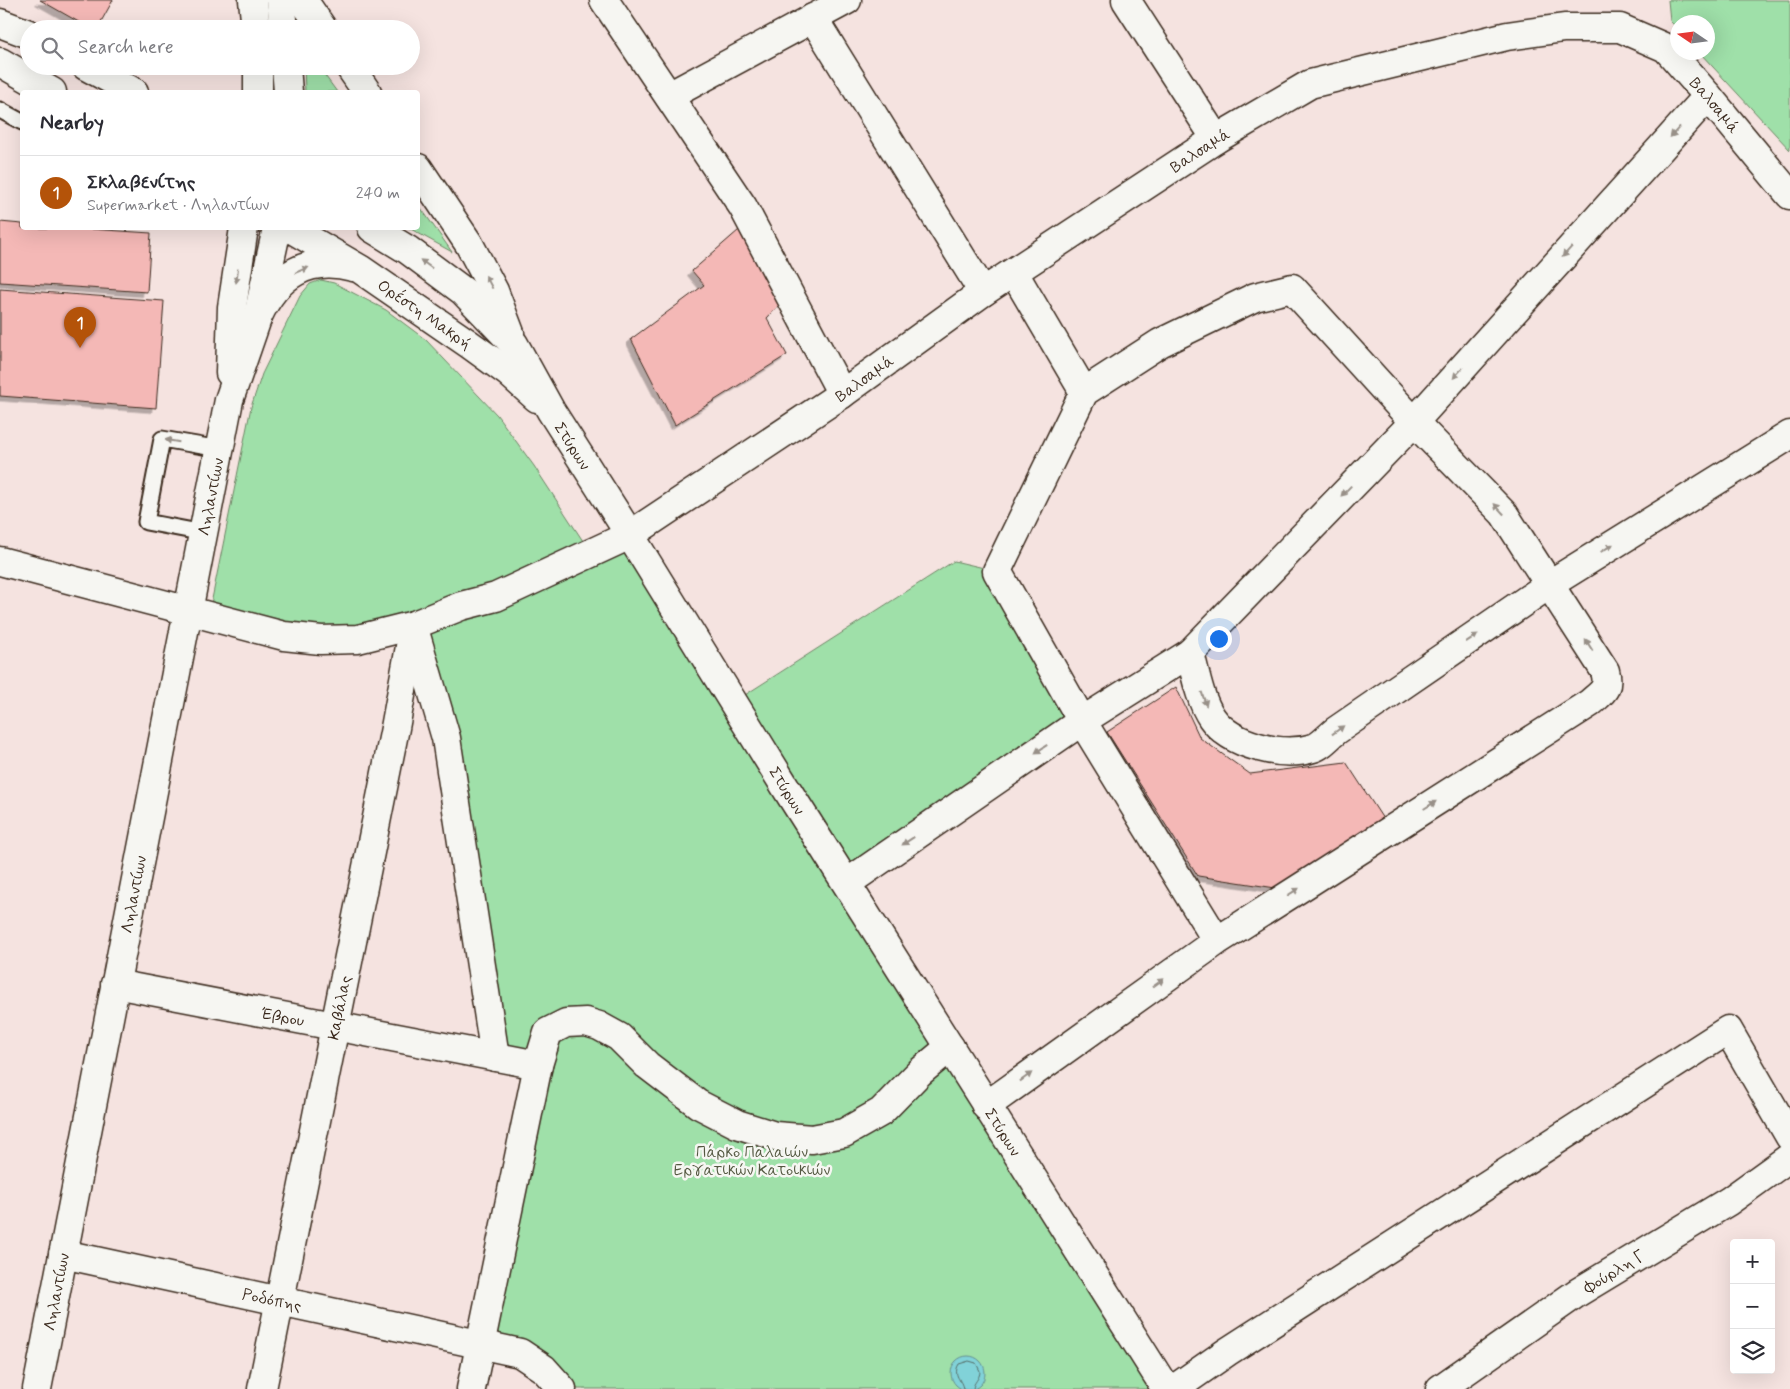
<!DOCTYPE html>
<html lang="en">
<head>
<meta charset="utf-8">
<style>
  :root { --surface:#fff; --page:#f2f2f3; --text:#2b2b33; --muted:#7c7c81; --line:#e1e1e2; --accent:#b45309 }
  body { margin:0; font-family:Mynerve,sans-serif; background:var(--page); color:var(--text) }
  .controls { position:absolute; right:15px; bottom:15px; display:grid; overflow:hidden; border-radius:5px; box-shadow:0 5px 20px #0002 }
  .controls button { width:45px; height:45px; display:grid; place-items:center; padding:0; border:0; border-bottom:1px solid var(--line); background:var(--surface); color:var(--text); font:25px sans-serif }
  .compass { position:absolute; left:1670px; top:15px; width:45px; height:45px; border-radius:50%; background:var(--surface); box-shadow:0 5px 20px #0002; rotate:283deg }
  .you { position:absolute; left:1218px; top:638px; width:18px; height:18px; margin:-12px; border:4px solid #fff; border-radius:50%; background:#1a73e8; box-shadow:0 0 0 8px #1a73e833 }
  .badge { display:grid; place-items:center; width:32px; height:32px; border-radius:50%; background:var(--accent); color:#fff; font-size:16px; font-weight:700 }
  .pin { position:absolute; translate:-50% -41px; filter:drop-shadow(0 1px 2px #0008) }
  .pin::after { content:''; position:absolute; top:26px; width:18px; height:15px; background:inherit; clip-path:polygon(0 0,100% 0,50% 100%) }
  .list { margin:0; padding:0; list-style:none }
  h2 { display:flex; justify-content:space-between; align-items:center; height:65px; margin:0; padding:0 20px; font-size:21px }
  h2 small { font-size:16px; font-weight:400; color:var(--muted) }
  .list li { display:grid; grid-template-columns:32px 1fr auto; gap:15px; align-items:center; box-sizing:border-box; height:75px; padding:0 20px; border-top:1px solid var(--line) }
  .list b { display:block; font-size:19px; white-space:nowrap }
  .list p { margin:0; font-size:16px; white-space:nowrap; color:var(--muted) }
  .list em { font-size:16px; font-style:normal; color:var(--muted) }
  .icon { flex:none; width:28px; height:28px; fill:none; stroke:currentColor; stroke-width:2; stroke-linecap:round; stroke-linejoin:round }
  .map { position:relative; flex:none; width:1790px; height:1389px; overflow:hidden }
  .search { position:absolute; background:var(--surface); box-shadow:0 5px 20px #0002; left:20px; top:20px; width:400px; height:55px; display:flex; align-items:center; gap:12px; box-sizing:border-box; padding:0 18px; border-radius:28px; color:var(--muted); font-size:19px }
  .panel { position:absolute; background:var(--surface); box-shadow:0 5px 20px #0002; left:20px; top:90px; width:400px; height:140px; border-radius:5px }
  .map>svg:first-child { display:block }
  .green { fill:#9fe0a9; stroke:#6d8564 }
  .water { fill:#81d2d8; stroke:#658f8e }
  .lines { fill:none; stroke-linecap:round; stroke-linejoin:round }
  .shore { stroke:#576d68; stroke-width:1 }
  .building { fill:#f4b8b6; stroke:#3b2a1e; filter:url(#shadow) }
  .service-casing { stroke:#3b2a1e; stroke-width:19 }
  .minor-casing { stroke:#3b2a1e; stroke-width:31 }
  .tertiary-casing { stroke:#3b2a1e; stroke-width:31 }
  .primary-casing { stroke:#3b2a1e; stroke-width:31 }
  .service { stroke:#f6f6f2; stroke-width:15 }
  .minor { stroke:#f6f6f2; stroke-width:28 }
  .tertiary { stroke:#f6f6f2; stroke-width:28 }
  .primary { stroke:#f6f6f2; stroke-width:28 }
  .oneway { fill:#989088 }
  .labels { text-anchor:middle; stroke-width:5; stroke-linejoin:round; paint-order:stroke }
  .street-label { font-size:16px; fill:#3b2a1e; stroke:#f6f6f2 }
  .park-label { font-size:16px; fill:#545841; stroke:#f6f6f2 }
</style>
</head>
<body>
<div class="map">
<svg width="1790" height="1389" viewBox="0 0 1790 1389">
  <defs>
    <filter id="shadow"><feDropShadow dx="-4.5" dy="4.5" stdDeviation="0" flood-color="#0004"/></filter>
  </defs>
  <rect width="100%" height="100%" fill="#f5e3e0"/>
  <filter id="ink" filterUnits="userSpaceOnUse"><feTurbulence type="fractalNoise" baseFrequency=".02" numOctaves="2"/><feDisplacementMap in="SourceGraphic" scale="10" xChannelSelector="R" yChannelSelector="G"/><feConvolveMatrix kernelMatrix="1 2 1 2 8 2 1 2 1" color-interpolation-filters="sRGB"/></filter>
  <g filter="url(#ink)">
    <!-- green -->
    <path class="green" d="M1668 0H1790V150L1700 53 1708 52V22H1678L1677 28 1670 21Z
      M304 66H318L337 92H305Z
      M418 204 452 252 409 228H418Z
      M321 280 334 283 386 310 426 340 497 415 534 466 583 541 584 550 581 554 390 618 347 626 305 628 210 609 251 407 262 374 300 296 310 284Z
      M630 535 734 702 954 561 997 571 1082 721 847 883 1166 1389H562L481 1344 538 1065 495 1057 414 625Z"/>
    <!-- water -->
    <path class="water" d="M951 1373a17 17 0 1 1 34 0a17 17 0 1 1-34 0Z"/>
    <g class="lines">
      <!-- shore -->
      <path class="shore" d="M963 1389C962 1379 952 1376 959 1364L969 1361 976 1363 980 1371C980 1379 973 1382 973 1389"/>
    </g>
    <!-- building -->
    <path class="building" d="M40 0H113L97 29H91Z
      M0 222 22 224V228H75L151 233 147 292 0 282Z
      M739 230 779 305 767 318 787 355 675 425 631 339 704 285 692 271Z
      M0 289 164 301 156 408 0 396Z
      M1176 687 1200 738 1250 774 1346 762 1385 822 1282 889 1198 876 1107 732Z"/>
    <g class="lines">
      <!-- service casing -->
      <g class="service-casing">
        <path id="service" d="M0 110 22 122
          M204 533 146 522 162 439 220 449"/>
      </g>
      <!-- minor casing -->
      <g class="minor-casing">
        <g id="minor">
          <path d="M604 0 743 207 842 394"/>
          <path d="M1126 0 1216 139"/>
          <path d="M813 18 983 292"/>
          <path d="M669 96 847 0"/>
          <path d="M1014 273 1084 392"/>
          <path id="s1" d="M0 561 284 636 321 640 358 639 414 625 461 606 496 597 630 535 842 394 983 292 1216 139 1310 84 1507 36 1564 28H1620L1666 48 1708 96 1790 195"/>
          <path d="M415 632 446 738 495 1057"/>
          <path d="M1190 653C1195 672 1200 701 1212 718 1231 745 1282 758 1313 748 1321 746 1330 735 1337 730L1550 584 1790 435"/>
          <path d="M847 883 1082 721 1190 653 1414 422 1708 96"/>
          <path id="s2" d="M115 984 538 1065"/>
          <path d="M986 1106 1217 941 1590 703C1602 692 1610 689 1605 671L1504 514 1414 422 1292 288 1255 297 1160 343 1084 392 997 571 1082 721 1217 941"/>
          <path id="s3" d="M63 1254 520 1353 544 1369 562 1389"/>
          <path id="s4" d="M262 1389 395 728 414 625"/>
          <path d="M471 1389 538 1065 548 1032 566 1023 586 1022 599 1026 619 1037 647 1065 698 1104 737 1124 775 1136 812 1139 844 1133 881 1112 920 1072 950 1047"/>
          <path d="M1174 1389 1227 1352 1728 1030 1790 1137"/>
          <path id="s5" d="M1440 1389 1577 1293 1729 1201 1790 1157"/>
        </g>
      </g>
      <!-- tertiary casing -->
      <g class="tertiary-casing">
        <g id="tertiary">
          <path d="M253 0 256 29"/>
          <path d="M281 0 284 29"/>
          <path d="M258 66V92"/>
          <path d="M286 66 288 92"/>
          <path d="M230 373 232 307 244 228"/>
          <path id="s6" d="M37 1389 229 400 258 316 277 228"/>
        </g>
      </g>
      <!-- primary casing -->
      <g class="primary-casing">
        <g id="primary">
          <path d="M303 0 323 29"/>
          <path d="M0 23 29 34"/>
          <path d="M0 62 52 92"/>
          <path d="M86 66 134 92"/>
          <path d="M349 66 367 92"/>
          <path d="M418 168 469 244 494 291 510 333"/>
          <path id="s7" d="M290 228 360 269 469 344 509 373 537 398"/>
          <path id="s8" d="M372 228 408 250 463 291 514 344 551 411 630 535 791 796 1166 1389"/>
          <path d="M258 316C277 275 308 255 353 267"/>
        </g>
      </g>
      <!-- service -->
      <use href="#service" class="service"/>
      <!-- minor -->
      <use href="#minor" class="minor"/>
      <!-- tertiary -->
      <use href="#tertiary" class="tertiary"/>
      <!-- primary -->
      <use href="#primary" class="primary"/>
    </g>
    <!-- one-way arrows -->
    <defs><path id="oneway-solid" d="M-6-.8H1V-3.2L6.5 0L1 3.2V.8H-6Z" transform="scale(1.25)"/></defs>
    <g class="oneway">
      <use href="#oneway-solid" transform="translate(1675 132) rotate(132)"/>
      <use href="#oneway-solid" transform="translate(1567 252) rotate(132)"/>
      <use href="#oneway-solid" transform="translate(426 264) rotate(-144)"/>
      <use href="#oneway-solid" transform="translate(302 270) rotate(-22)"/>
      <use href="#oneway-solid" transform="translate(237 276) rotate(98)"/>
      <use href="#oneway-solid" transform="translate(489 282) rotate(-118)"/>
      <use href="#oneway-solid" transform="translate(1458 373) rotate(132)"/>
      <use href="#oneway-solid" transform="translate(172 441) rotate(-170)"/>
      <use href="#oneway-solid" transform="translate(1346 491) rotate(134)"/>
      <use href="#oneway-solid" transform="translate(1499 509) rotate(-133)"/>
      <use href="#oneway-solid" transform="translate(1607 548) rotate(-32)"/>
      <use href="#oneway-solid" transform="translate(1472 638) rotate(-34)"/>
      <use href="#oneway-solid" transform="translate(1589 645) rotate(-122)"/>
      <use href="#oneway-solid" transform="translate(1204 699) rotate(71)"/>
      <use href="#oneway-solid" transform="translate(1338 730) rotate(-36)"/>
      <use href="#oneway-solid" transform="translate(1041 749) rotate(146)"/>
      <use href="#oneway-solid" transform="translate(1430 805) rotate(-32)"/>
      <use href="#oneway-solid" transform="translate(908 841) rotate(146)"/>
      <use href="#oneway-solid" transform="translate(1293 892) rotate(-32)"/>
      <use href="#oneway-solid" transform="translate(1158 983) rotate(-36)"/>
      <use href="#oneway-solid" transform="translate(1026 1077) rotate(-36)"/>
    </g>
  </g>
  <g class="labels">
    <!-- street labels -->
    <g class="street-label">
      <text dy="6" stroke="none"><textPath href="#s1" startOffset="1918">Βαλσαμά</textPath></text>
      <text dy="6" stroke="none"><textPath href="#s1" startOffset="1348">Βαλσαμά</textPath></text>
      <text dy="6" stroke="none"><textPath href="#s7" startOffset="160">Ορέστη Μακρή</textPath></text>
      <text dy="6" stroke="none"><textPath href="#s1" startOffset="942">Βαλσαμά</textPath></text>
      <text dy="6" stroke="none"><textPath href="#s8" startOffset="302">Στύρων</textPath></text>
      <text dy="6" stroke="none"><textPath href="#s6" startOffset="909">Ληλαντίων</textPath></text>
      <text dy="6" stroke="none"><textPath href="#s8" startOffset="708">Στύρων</textPath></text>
      <text dy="6" stroke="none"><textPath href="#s6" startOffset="504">Ληλαντίων</textPath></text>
      <text dy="6" stroke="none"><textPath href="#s4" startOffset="389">Καβάλας</textPath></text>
      <text dy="6" stroke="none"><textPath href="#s2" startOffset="171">Έβρου</textPath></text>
      <text dy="6" stroke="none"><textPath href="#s8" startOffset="1112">Στύρων</textPath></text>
      <text dy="6" stroke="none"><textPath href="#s5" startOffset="210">Φούρλη Γ</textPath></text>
      <text dy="6" stroke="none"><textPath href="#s6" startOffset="99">Ληλαντίων</textPath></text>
      <text dy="6" stroke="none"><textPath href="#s3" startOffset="214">Ροδόπης</textPath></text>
    </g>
    <!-- park labels -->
    <g class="park-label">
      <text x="752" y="1157">Πάρκο Παλαιών<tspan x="752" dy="18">Εργατικών Κατοικιών</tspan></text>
    </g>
  </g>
</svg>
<div class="controls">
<button>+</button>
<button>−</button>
<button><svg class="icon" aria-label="layers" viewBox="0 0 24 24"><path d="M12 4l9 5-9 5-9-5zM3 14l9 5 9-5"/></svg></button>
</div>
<svg class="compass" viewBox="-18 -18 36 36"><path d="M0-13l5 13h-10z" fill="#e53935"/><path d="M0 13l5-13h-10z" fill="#7c7c81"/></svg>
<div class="you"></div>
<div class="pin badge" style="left:80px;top:348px">1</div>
<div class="search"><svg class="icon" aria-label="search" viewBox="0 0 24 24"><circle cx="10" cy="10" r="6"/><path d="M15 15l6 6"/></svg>Search here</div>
<section class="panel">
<h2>Nearby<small></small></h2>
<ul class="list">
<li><span class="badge">1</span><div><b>Σκλαβενίτης</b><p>Supermarket · Ληλαντίων</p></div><em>240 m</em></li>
</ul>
</section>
</div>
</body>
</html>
